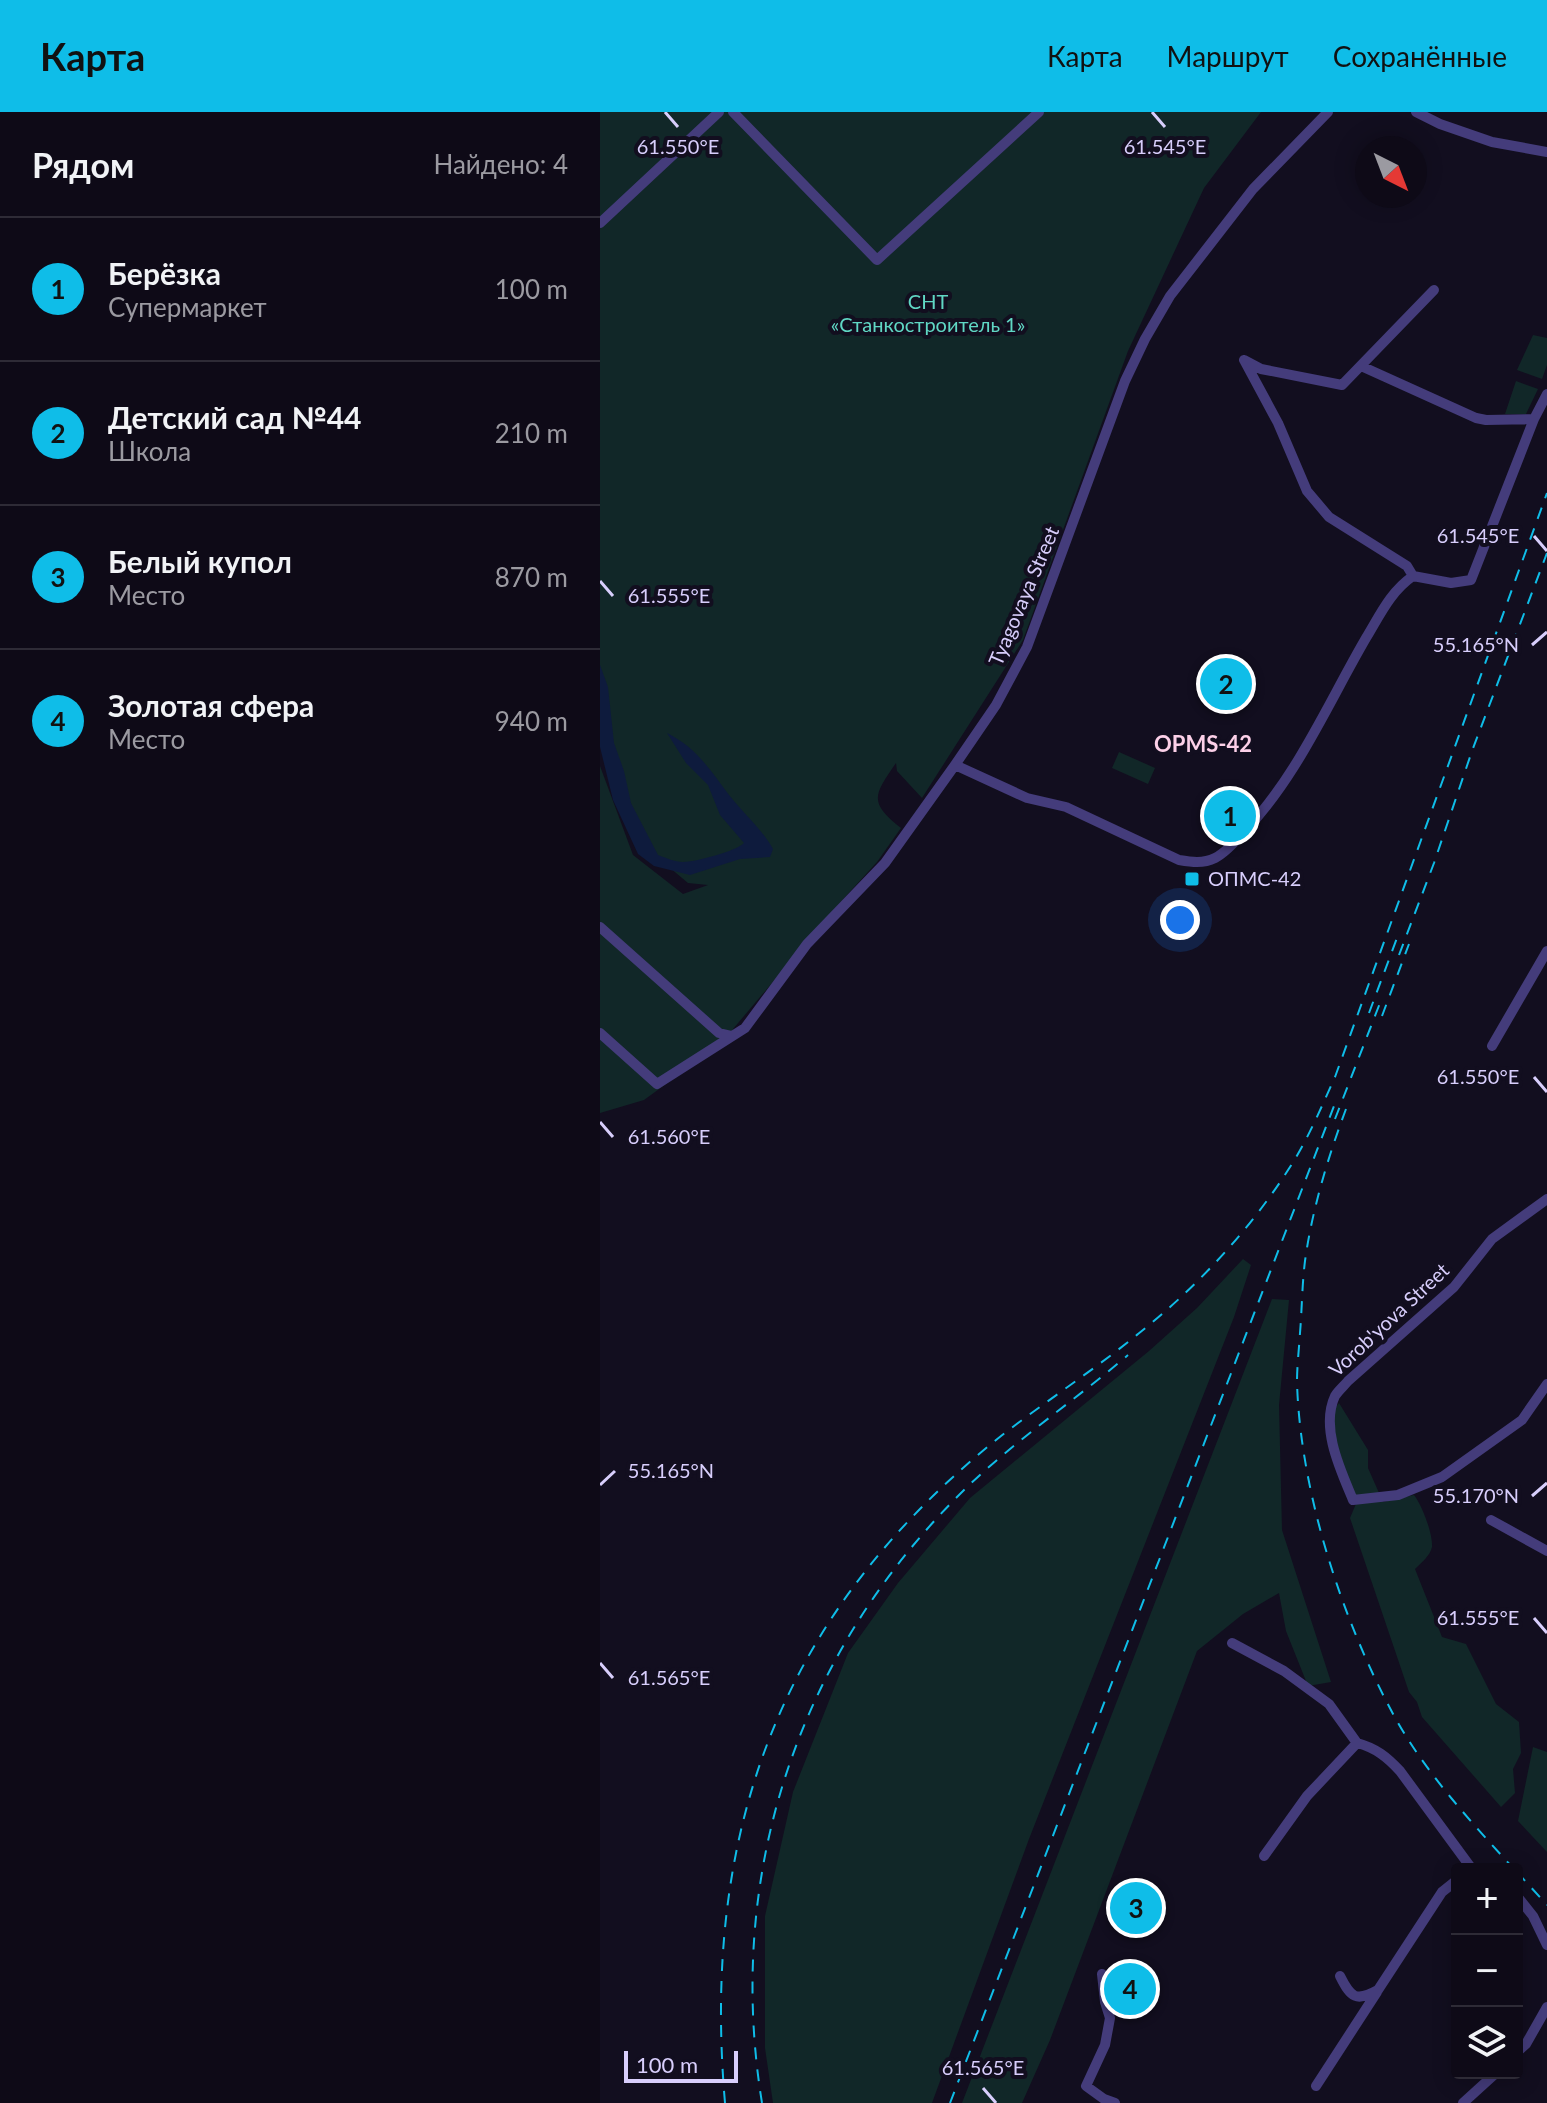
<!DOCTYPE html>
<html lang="ru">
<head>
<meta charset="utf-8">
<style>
  :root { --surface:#0e0a17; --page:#171320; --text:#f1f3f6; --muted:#9b9aa1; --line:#2e2b36; --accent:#0fbde8 }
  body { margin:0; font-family:Lato,sans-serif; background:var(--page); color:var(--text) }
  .controls { position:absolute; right:24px; bottom:24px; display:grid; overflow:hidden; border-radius:8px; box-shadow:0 4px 20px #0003 }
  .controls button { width:72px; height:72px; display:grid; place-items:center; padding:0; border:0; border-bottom:2px solid var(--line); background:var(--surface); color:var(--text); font:40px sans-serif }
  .compass { position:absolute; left:755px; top:24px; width:72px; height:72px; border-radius:50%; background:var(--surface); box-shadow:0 4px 20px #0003; rotate:138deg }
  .scale { position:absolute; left:24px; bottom:20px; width:114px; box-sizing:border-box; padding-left:8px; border:4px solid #d8cefc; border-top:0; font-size:22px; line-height:28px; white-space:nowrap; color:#d8cefc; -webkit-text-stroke:6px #120e1f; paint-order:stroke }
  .you { position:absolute; left:580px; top:808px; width:28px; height:28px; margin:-20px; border:6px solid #fff; border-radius:50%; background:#1a73e8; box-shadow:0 0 0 12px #1a73e833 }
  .badge { display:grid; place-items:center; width:52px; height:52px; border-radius:50%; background:var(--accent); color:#111; font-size:26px; font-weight:700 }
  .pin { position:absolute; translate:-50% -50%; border:4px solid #fff; box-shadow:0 2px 8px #0006 }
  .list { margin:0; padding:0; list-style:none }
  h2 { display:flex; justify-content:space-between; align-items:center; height:104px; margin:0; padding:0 32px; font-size:34px }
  h2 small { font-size:26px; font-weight:400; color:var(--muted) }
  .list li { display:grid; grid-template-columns:52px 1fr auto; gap:24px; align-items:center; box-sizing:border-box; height:144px; padding:0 32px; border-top:2px solid var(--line) }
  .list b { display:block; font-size:30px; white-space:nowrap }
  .list p { margin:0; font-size:26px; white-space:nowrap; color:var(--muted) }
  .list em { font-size:26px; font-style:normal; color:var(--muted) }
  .icon { flex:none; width:44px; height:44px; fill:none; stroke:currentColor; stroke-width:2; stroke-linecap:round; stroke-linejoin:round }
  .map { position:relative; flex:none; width:947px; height:1991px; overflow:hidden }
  header { display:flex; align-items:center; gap:48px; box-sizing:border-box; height:112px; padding:0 40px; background:var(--accent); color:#111 }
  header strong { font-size:38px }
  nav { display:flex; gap:44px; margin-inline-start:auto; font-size:28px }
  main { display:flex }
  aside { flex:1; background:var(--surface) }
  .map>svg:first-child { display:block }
  .green { fill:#112728 }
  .water { fill:#0e1b3d }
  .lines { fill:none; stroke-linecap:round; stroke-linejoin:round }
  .minor { stroke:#443c7b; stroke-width:10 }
  .rail { stroke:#0fbde8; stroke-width:2; stroke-dasharray:12 10; stroke-linecap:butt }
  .ticks { fill:none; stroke:#d8cefc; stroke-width:3 }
  .poi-dot { fill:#0fbde8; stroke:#120e1f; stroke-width:3 }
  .labels { text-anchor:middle; stroke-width:8; stroke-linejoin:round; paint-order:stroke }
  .park-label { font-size:20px; fill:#60d7c4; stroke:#120e1f }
  .street-label { font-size:20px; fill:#d8cefc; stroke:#120e1f }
  .poi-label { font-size:20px; fill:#d8cefc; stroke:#120e1f; text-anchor:start }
  .neighbourhood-label { font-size:22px; font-weight:bold; fill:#fcd0e8; stroke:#120e1f }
  .ticks-label { font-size:20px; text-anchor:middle; fill:#d8cefc; stroke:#120e1f; stroke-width:8; stroke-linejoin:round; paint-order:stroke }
</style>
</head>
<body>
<header>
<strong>Карта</strong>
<nav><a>Карта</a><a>Маршрут</a><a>Сохранённые</a></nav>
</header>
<main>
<aside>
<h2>Рядом<small>Найдено: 4</small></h2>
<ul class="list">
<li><span class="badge">1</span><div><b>Берёзка</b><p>Супермаркет</p></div><em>100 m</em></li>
<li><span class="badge">2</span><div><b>Детский сад №44</b><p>Школа</p></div><em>210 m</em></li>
<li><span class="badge">3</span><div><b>Белый купол</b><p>Место</p></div><em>870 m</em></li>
<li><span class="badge">4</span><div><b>Золотая сфера</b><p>Место</p></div><em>940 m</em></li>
</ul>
</aside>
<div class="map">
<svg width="947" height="1991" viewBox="0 0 947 1991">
  <rect width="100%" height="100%" fill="#120e1f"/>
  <!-- green -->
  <path class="green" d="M0 0H661L604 76 528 239 423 528 322 686 297 659 296 651C274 683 268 690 301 716L277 750 236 795 133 917 132 924 44 988 0 1001V654L33 743 83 782 108 773 88 771 51 740 0 617Z
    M933 223 947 226V253L942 267 917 258Z
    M916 269 938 277 926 302H905Z
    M519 640 555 656 548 672 512 656Z
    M643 1147 651 1153 634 1205 429 1727 332 1991H173L165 1936V1804L193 1680 248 1541 298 1471 370 1386 549 1239 597 1196Z
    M672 1187 689 1188 679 1293 682 1418 731 1570 708 1574 686 1519 679 1481 643 1502 597 1539 450 1928 422 1991H362Z
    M739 1291 768 1338V1356L783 1390 814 1383C822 1393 833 1422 832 1435 830 1444 821 1451 815 1457L842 1525 866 1532 896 1592 919 1610 921 1641 913 1657 915 1681 901 1695 822 1605 817 1590 809 1580 750 1406 758 1387 737 1349 733 1299Z
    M933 1635 947 1640V1740L918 1709Z"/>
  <!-- water -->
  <path class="water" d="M0 553 8 575 14 631 24 659 31 691 58 743C66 746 75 750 83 750 95 750 137 739 144 731L120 703 108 673 86 651 67 621C97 636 110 658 129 683 144 702 161 716 173 737L170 745 140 747 90 763 54 754 38 742 13 688 0 635Z"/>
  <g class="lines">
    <!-- minor -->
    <path class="minor" d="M133 0 277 148 439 0
      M816 0 840 12 892 30 947 40
      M0 111 119 0
      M644 248 678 311 707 379 729 405 807 454 813 464
      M644 248 661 257 742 273 834 178
      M761 254 876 306 886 308 934 307
      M355 653 427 686 466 695 579 748C591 750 603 752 615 746 625 741 634 731 642 722 696 667 727 593 766 526 780 503 790 480 813 464L851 471 871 468 934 307 947 282
      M0 815 119 921 132 924
      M0 921 57 972 145 916 207 832 285 751 355 653 396 593 427 535 525 269 545 227 570 184 653 77 728 0
      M892 934 947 839
      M947 1087 892 1127 854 1175 748 1269C744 1274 738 1279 735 1284 720 1316 741 1359 753 1388L798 1383 842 1365 922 1308 947 1272
      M891 1408 947 1439
      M632 1531 684 1559 729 1592 757 1631
      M664 1744 707 1684 757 1631C776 1636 787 1645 800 1659L872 1757
      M917 1784 933 1804 947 1833
      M502 1862 505 1890 510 1906 505 1933 486 1974 504 1987 515 1991
      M740 1864C751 1886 756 1890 778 1878L842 1780 857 1768
      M917 1940 926 1932 947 1895
      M716 1974 777 1880
      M863 1991 896 1961"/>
    <!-- rail -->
    <path class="rail" d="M799 843 834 751 872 639 947 441
      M769 901 797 826
      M782 904 809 832
      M746 997C728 1045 712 1098 705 1149 702 1173 702 1197 700 1221 699 1237 697 1254 697 1270 700 1378 741 1505 792 1600 823 1658 870 1709 914 1757
      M735 1007 780 891
      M917 1760 947 1793
      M125 1991C101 1715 183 1498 401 1324 446 1289 494 1258 538 1222 596 1176 650 1118 690 1055 708 1027 721 996 735 965L947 381
      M162 1991C125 1764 197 1545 360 1382 411 1331 473 1290 528 1243
      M350 1991 734 994"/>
  </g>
  <!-- ticks -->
  <path class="ticks" d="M65 0 78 15M552 0 565 15M934 424 947 439M0 469 13 484M932 533 947 520M934 965 947 980M0 1010 13 1025M0 1373 15 1359M932 1384 947 1371M934 1506 947 1521M0 1551 13 1566M383 1976 396 1991"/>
  <!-- markers -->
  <rect class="poi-dot" x="584" y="759" width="16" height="16" rx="4"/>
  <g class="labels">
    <!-- park labels -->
    <g class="park-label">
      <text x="328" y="197">СНТ<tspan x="328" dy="23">«Станкостроитель 1»</tspan></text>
    </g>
    <!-- street labels -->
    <g class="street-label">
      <text transform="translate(424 484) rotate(-67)" y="7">Tyagovaya Street</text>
      <text transform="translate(789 1208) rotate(-43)" y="7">Vorob'yova Street</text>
    </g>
    <!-- poi labels -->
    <g class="poi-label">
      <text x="608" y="774">ОПМС-42</text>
    </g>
    <!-- neighbourhood labels -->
    <g class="neighbourhood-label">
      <text x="603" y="640">OPMS-42</text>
    </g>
  </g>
  <g class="ticks-label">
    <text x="78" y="42">61.550°E</text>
    <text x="565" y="42">61.545°E</text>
    <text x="878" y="431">61.545°E</text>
    <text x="69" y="491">61.555°E</text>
    <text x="876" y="540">55.165°N</text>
    <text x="878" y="972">61.550°E</text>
    <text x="69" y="1032">61.560°E</text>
    <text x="71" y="1366">55.165°N</text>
    <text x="876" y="1391">55.170°N</text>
    <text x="878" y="1513">61.555°E</text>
    <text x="69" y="1573">61.565°E</text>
    <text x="383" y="1963">61.565°E</text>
  </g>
</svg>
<div class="controls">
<button>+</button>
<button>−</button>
<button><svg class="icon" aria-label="layers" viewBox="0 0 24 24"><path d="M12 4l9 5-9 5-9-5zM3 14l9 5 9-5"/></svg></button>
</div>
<svg class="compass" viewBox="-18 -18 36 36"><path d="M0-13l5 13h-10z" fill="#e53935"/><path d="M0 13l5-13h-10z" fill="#9b9aa1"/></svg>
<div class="scale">100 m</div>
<div class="you"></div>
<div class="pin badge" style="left:630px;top:704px">1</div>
<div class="pin badge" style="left:626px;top:572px">2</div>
<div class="pin badge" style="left:536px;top:1796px">3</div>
<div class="pin badge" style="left:530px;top:1877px">4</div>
</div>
</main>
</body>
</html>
